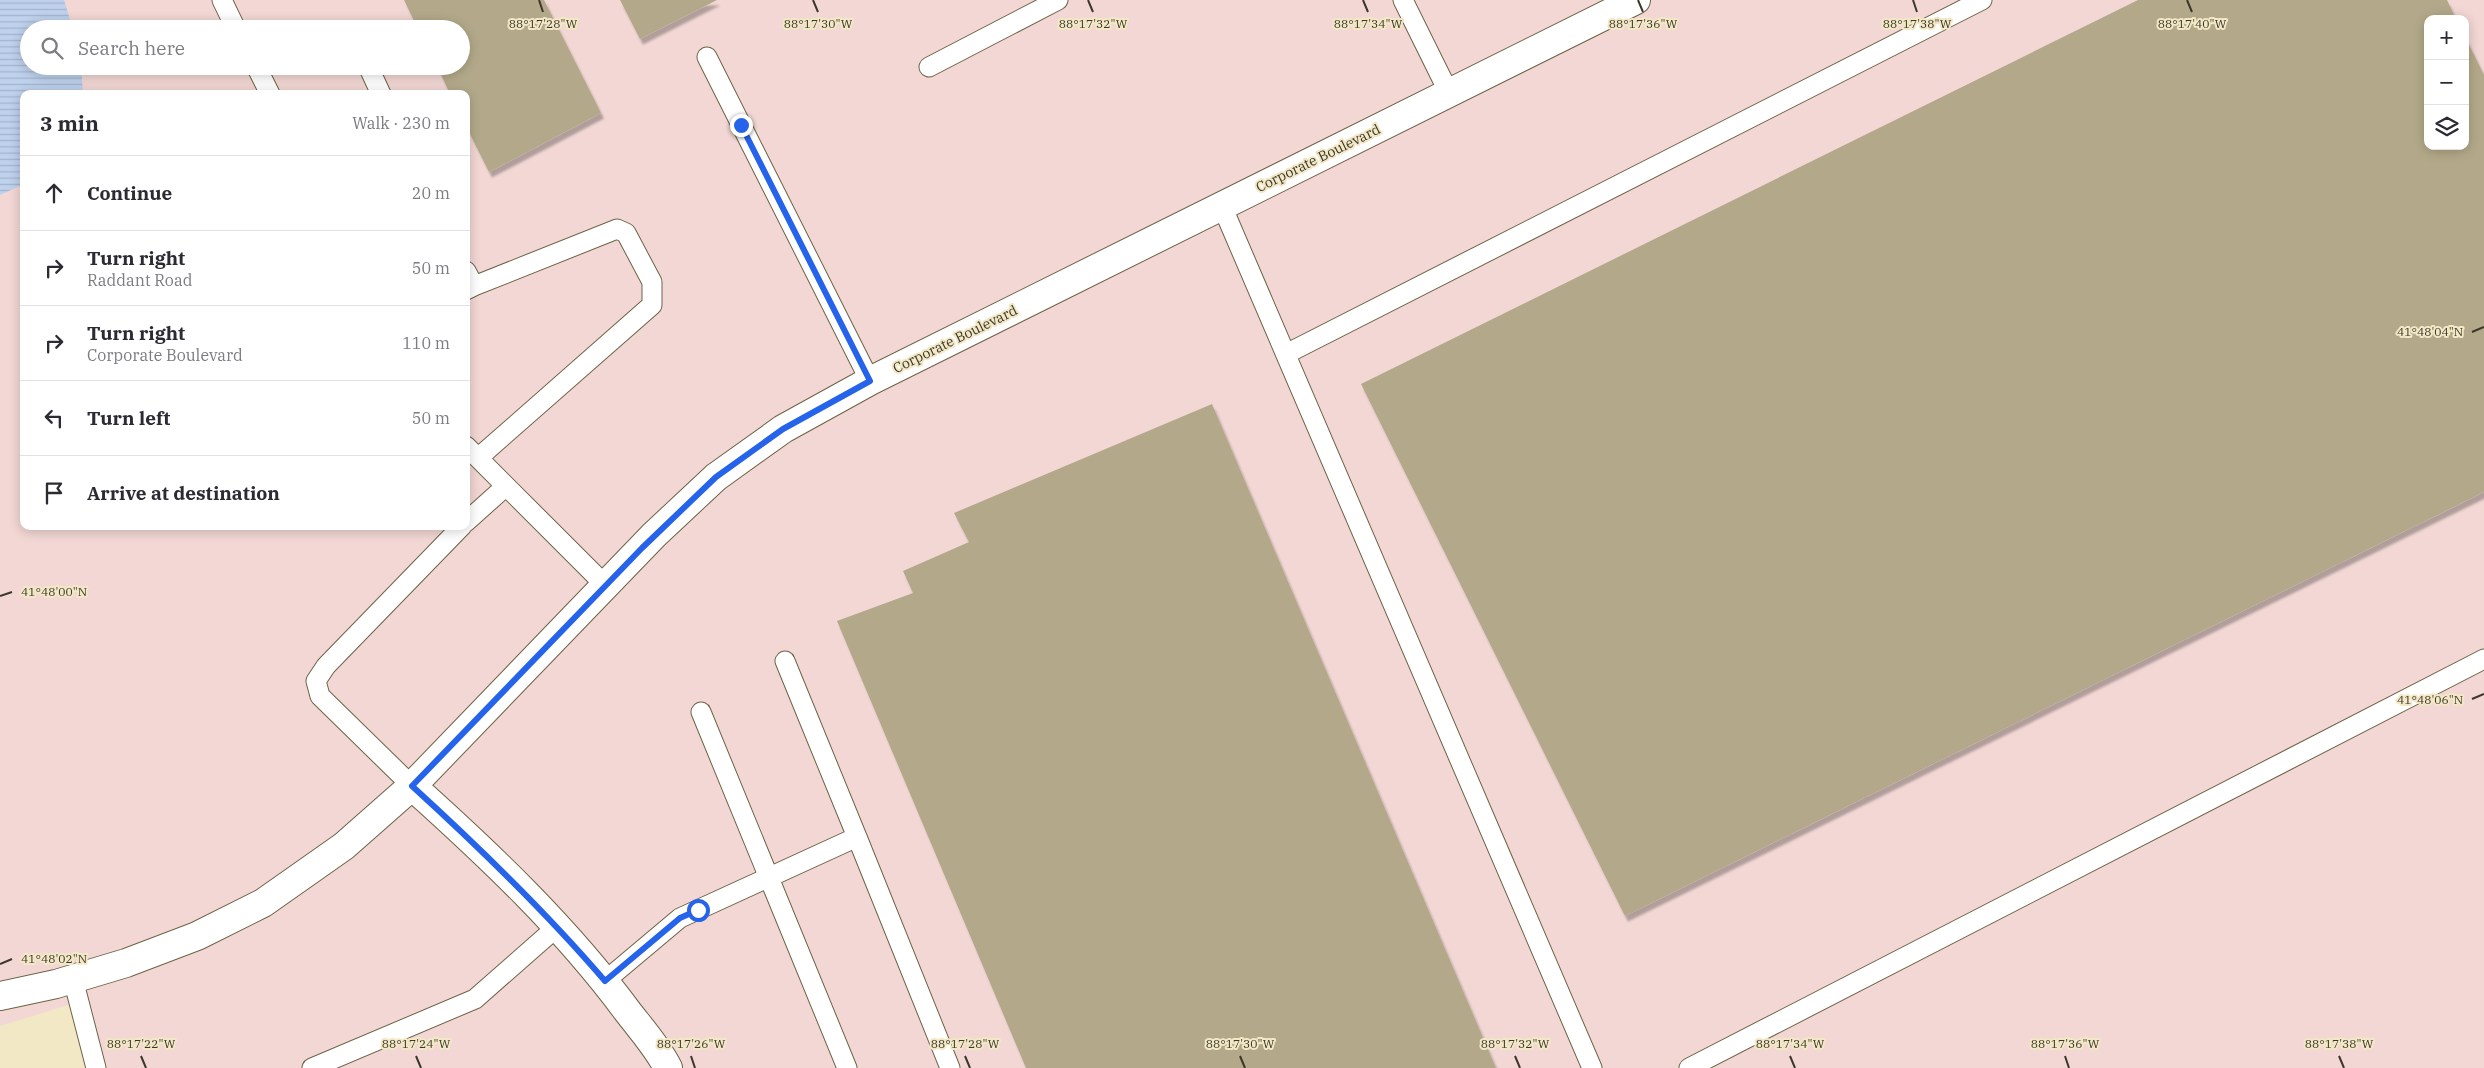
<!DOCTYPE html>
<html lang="en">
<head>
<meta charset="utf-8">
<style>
  :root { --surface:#fff; --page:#f7f7f7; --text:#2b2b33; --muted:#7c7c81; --line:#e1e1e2 }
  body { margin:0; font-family:"IBM Plex Serif",serif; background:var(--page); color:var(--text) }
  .controls { position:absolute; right:15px; top:15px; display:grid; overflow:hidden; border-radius:10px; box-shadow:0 2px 12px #0003 }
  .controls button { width:45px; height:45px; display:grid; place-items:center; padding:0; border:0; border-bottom:1px solid var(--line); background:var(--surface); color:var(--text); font:25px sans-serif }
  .stop { position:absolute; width:15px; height:15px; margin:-11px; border:4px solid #2563eb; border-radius:50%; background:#fff }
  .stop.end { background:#2563eb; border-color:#fff; box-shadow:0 1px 5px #0008 }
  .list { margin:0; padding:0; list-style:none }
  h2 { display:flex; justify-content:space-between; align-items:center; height:65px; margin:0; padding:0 20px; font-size:21px }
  h2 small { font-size:16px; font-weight:400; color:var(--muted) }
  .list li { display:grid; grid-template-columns:32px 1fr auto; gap:15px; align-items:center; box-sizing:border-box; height:75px; padding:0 20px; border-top:1px solid var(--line) }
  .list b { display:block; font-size:19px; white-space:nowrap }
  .list p { margin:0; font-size:16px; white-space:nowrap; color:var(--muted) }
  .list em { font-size:16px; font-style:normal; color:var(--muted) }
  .icon { flex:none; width:28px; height:28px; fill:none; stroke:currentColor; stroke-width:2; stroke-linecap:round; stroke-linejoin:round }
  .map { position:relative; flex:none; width:2484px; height:1068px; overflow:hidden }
  .search { position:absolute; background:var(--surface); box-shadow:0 2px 12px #0003; left:20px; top:20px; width:450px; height:55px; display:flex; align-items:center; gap:12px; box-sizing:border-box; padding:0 18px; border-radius:28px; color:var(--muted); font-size:19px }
  .panel { position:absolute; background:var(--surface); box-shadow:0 2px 12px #0003; left:20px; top:90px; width:450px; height:440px; border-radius:10px }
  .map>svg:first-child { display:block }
  .industrial { fill:#f2d7d4; fill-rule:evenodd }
  .water { fill:url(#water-rules) }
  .building { fill:#b3a98a; filter:url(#shadow) }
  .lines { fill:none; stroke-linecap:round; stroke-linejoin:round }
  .lane-casing { stroke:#6d6345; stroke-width:21 }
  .street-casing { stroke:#6d6345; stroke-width:30 }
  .lane { stroke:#fff; stroke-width:19 }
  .street { stroke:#fff; stroke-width:28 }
  .route { stroke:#2563eb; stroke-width:6 }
  .ticks { fill:none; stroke:#3c372a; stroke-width:2 }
  .labels { text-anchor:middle; stroke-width:4; stroke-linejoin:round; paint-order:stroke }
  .street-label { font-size:14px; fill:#3c372a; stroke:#f3e8c6 }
  .ticks-label { font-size:12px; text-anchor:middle; fill:#3c372a; stroke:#f3e8c6; stroke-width:4; stroke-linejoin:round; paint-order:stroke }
</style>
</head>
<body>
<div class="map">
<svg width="2484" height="1068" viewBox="0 0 2484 1068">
  <defs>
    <pattern id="water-rules" width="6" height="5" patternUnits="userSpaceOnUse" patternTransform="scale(1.25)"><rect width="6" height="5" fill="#bed1ed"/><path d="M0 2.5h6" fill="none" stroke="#a4b4cb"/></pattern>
    <filter id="shadow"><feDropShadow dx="3" dy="5.5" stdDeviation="1" flood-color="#0004"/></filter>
  </defs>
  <rect width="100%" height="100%" fill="#f3e8c6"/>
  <!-- industrial -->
  <path class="industrial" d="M0 0H2484V1068H107L78 1002 0 1026ZM2428 19H2465V146H2428ZM29 29H461V66H29ZM24 94H466V526H24Z"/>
  <!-- water -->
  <path class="water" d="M0 0H64L73 29H29V66H81L83 94H24V184L0 195Z"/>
  <!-- building -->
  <path class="building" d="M404 0H544L601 113 489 172 466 126V94H450L437 66H461V29H418Z
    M620 0H717L640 39Z
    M2138 0H2447L2456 19H2428V146H2465V37L2484 75V492L1625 916 1361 384Z
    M1212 404 1496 1068H1026L837 621 913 593 903 571 969 542 954 513Z"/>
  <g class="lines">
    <!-- lane casing -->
    <g class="lane-casing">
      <path id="lane" d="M222 0 236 29
        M1403 0 1449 93
        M707 57 870 381
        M256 66 270 94
        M368 66 381 94
        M929 67 1058 0
        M1222 206 1592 1068
        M466 271 474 286 466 290
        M474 286 617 229 626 233 652 282V305L478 458
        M1286 354 1982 0
        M466 446 605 585
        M466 522 506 486
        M785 661 857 837
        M701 712 847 1068
        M412 786 320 696 316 681 326 666 462 526
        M73 979 96 1068
        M605 981 680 918 857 837 950 1068
        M312 1068 475 999 558 926
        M1689 1068 2484 659"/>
    </g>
    <!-- street casing -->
    <g class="street-casing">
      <path id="street" d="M412 786C490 856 566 928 628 1012 642 1030 658 1048 668 1068
        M0 996 56 984 126 963 197 936 263 903 344 846 412 786 654 535 716 477 783 429 870 381 1636 0"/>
    </g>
    <!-- lane -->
    <use href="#lane" class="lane"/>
    <!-- street -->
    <use href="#street" class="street"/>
  </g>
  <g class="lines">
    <!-- route -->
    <path class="route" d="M698 910 680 918 605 981C545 911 480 848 412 786L642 548 716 477 783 429 870 381 741 125"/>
  </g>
  <!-- ticks -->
  <path class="ticks" d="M539 0 543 12M813 0 818 12M1088 0 1093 12M1363 0 1368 12M1638 0 1643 12M1913 0 1917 12M2187 0 2192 12M2472 332 2484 327M0 596 12 592M2472 699 2484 694M0 964 12 959M141 1056 146 1068M416 1056 421 1068M691 1056 695 1068M965 1056 970 1068M1240 1056 1245 1068M1515 1056 1520 1068M1790 1056 1795 1068M2065 1056 2069 1068M2339 1056 2344 1068"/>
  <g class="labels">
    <!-- street labels -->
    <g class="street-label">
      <text transform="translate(1318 158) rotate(-26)" y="5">Corporate Boulevard</text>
      <text transform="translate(955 339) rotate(-26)" y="5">Corporate Boulevard</text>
    </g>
  </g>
  <g class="ticks-label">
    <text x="543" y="28">88°17'28"W</text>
    <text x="818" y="28">88°17'30"W</text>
    <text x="1093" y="28">88°17'32"W</text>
    <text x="1368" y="28">88°17'34"W</text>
    <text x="1643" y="28">88°17'36"W</text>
    <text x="1917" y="28">88°17'38"W</text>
    <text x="2192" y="28">88°17'40"W</text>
    <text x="2430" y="336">41°48'04"N</text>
    <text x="54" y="596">41°48'00"N</text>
    <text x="2430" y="704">41°48'06"N</text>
    <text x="54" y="963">41°48'02"N</text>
    <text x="141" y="1048">88°17'22"W</text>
    <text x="416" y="1048">88°17'24"W</text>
    <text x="691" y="1048">88°17'26"W</text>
    <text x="965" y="1048">88°17'28"W</text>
    <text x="1240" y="1048">88°17'30"W</text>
    <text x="1515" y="1048">88°17'32"W</text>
    <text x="1790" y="1048">88°17'34"W</text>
    <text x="2065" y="1048">88°17'36"W</text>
    <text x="2339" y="1048">88°17'38"W</text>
  </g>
</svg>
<div class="controls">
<button>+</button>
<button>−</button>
<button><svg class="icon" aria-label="layers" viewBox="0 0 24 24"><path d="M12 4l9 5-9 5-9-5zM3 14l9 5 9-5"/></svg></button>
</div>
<div class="stop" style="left:698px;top:910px"></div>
<div class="stop end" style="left:741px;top:125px"></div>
<div class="search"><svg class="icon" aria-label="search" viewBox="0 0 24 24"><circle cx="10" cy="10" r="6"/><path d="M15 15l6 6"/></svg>Search here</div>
<section class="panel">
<h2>3 min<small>Walk · 230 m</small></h2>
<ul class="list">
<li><svg class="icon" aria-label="ahead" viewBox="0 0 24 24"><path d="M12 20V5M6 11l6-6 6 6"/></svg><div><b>Continue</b></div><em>20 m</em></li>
<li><svg class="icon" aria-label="right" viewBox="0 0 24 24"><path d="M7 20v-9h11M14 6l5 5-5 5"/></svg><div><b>Turn right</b><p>Raddant Road</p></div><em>50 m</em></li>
<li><svg class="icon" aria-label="right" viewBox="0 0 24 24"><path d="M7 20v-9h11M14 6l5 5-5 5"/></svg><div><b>Turn right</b><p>Corporate Boulevard</p></div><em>110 m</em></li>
<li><svg class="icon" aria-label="left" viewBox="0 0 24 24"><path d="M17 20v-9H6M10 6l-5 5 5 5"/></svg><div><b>Turn left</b></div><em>50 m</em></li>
<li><svg class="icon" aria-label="arrive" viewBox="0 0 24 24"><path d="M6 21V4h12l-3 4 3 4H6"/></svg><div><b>Arrive at destination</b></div></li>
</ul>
</section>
</div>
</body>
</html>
